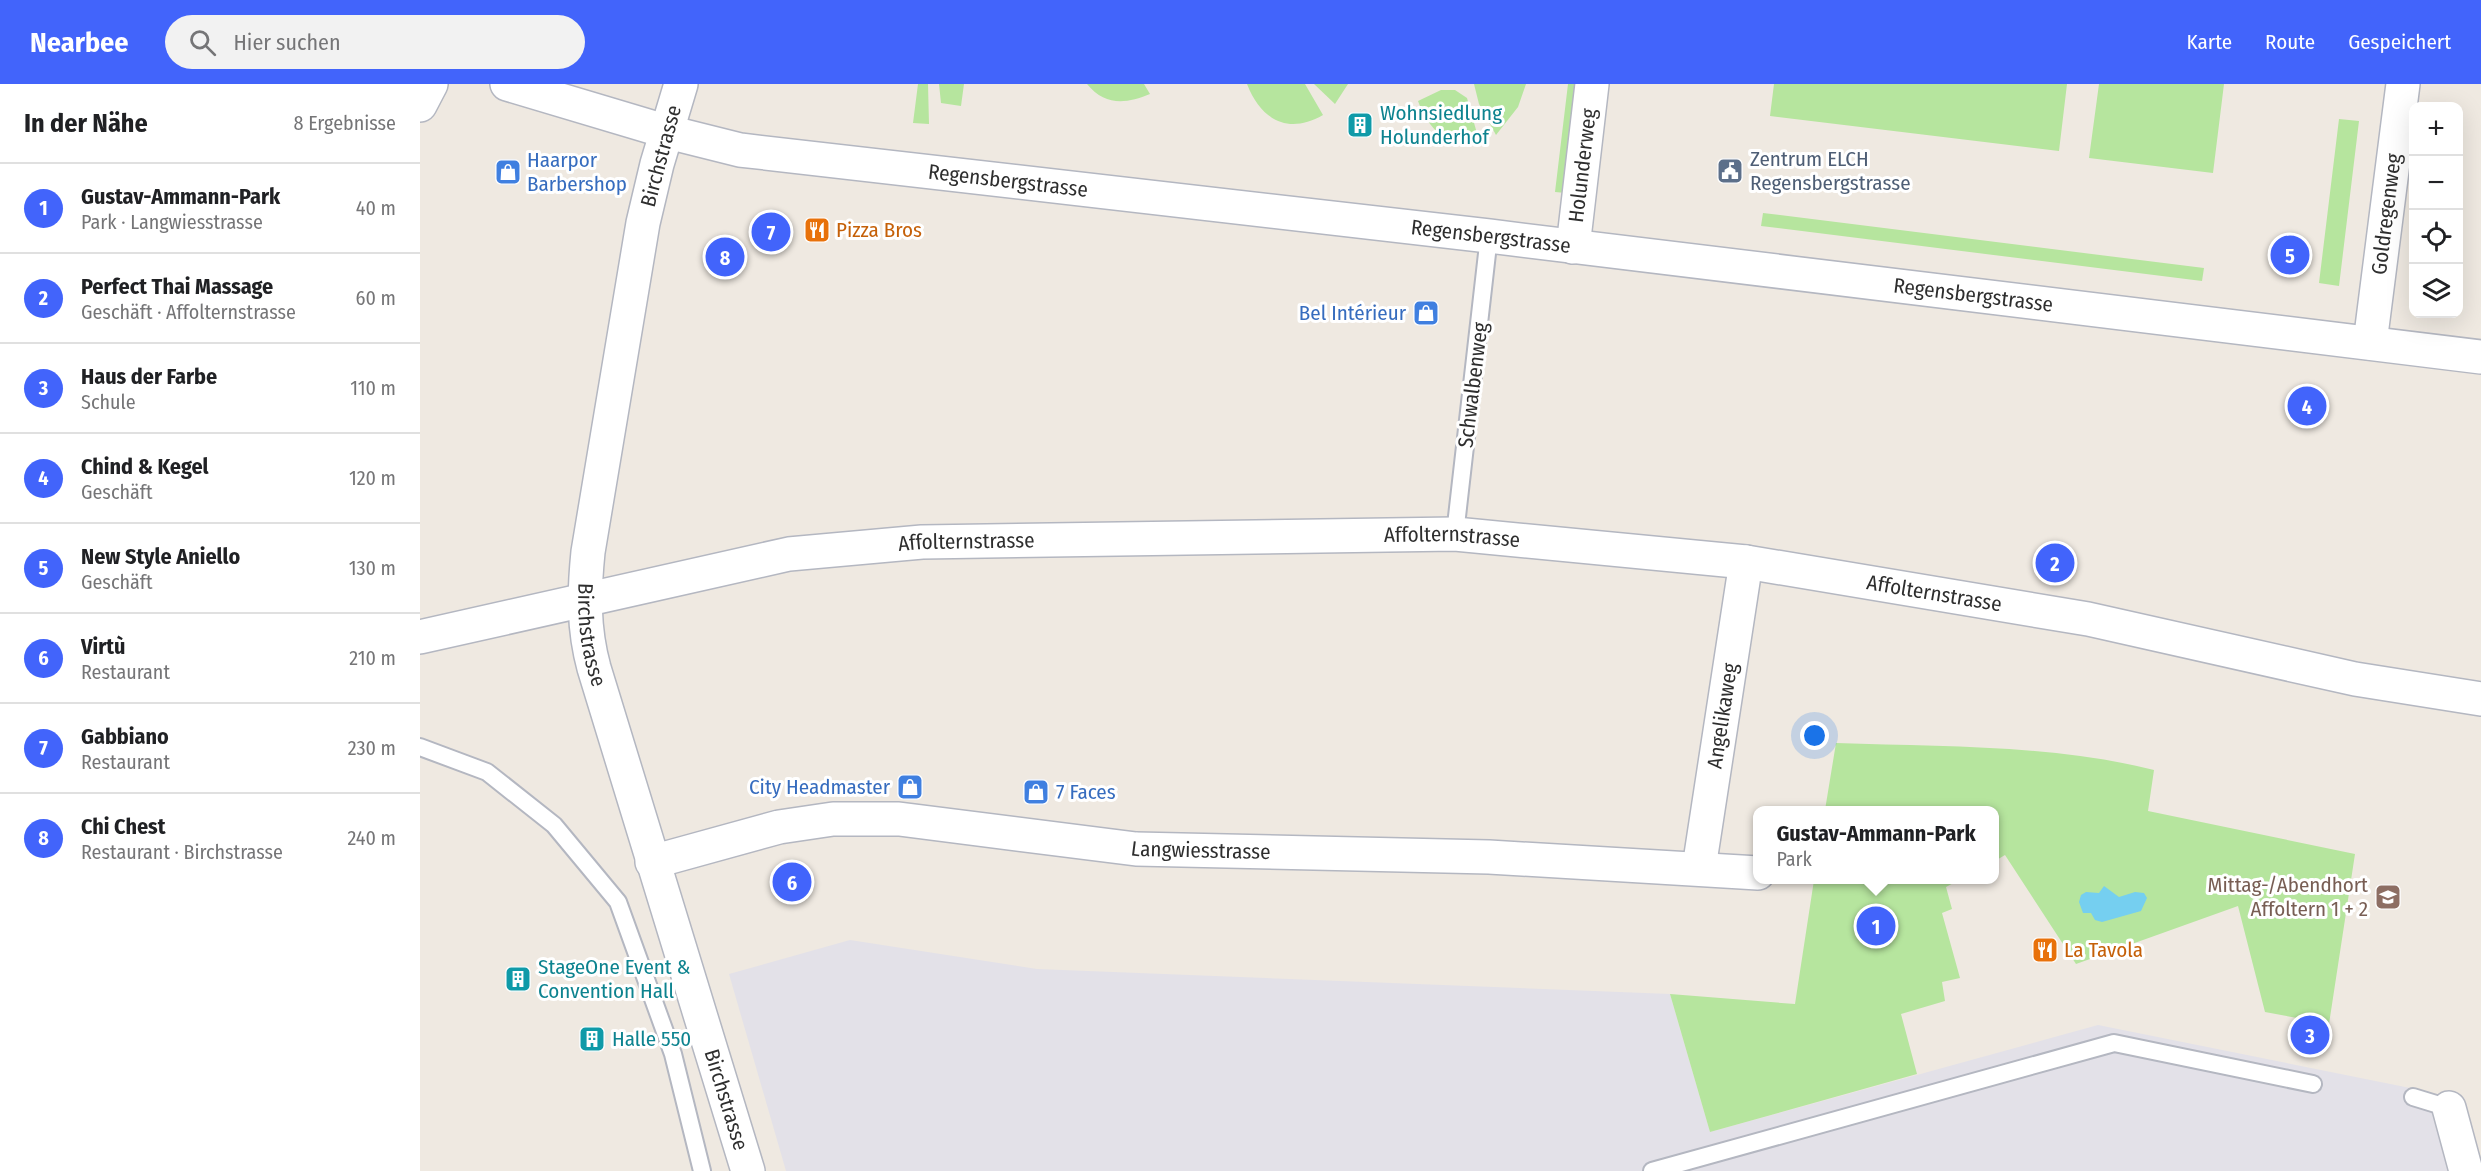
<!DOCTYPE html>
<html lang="de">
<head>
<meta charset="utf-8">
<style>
  :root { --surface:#fff; --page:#f2f2f2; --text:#202124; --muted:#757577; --line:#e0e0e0; --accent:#4264fb }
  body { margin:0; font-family:"Fira Sans Condensed",sans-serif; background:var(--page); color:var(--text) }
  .controls { position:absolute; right:18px; top:18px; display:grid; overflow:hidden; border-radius:12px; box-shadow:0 6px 24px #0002 }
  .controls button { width:54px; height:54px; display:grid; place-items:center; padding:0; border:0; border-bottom:2px solid var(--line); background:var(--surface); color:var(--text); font:30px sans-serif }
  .you { position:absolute; left:1395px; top:652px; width:21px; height:21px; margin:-15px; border:4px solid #fff; border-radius:50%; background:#1a73e8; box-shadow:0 0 0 9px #1a73e833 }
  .badge { display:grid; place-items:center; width:39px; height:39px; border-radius:50%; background:var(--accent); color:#fff; font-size:20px; font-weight:700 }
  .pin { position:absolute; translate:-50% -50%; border:3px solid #fff; box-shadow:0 2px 6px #0006 }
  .popup { position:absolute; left:1333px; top:722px; width:246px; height:78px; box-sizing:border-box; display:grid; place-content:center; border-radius:12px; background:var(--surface); filter:drop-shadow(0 2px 4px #0005); font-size:20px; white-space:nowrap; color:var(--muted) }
  .popup b { font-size:22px; color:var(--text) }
  .popup::after { content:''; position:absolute; left:50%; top:100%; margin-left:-12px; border:12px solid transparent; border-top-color:var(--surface) }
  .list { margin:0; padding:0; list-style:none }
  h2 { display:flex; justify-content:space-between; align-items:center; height:78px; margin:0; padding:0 24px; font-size:26px }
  h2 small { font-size:20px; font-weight:400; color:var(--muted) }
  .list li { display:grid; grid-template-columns:39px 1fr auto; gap:18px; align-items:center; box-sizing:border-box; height:90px; padding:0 24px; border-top:2px solid var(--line) }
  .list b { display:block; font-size:22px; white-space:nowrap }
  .list p { margin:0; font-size:20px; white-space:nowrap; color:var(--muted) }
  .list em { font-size:20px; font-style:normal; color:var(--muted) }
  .icon { flex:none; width:33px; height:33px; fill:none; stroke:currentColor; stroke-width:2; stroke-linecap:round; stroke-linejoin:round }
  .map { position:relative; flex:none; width:2061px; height:1087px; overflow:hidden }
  header { display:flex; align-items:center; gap:36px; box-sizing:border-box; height:84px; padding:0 30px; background:var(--accent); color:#fff }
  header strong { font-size:28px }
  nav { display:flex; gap:33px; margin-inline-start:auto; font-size:21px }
  .search { width:420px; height:54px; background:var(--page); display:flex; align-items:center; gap:15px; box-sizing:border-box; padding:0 21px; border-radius:33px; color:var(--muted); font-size:22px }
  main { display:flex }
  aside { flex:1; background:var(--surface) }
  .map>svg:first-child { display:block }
  .industrial { fill:#e3e1e8 }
  .green { fill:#b6e59e }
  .water { fill:#75cff0 }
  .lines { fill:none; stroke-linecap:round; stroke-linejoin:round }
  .lane-casing { stroke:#b4b7c1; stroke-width:20 }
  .street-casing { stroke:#b4b7c1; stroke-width:36 }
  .secondary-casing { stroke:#b4b7c1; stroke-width:36 }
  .lane { stroke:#fff; stroke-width:16 }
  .street { stroke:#fff; stroke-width:33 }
  .secondary { stroke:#fff; stroke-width:33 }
  .labels { text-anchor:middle; stroke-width:6; stroke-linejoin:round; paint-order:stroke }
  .culture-label { font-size:21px; fill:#0d838f; stroke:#fff; text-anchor:start }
  .street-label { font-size:21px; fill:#2e2e2e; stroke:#fff }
  .service-label { font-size:21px; fill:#4e5e75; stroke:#fff; text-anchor:start }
  .shop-label { font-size:21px; fill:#366cbe; stroke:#fff; text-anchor:start }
  .food-label { font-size:21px; fill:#c56008; stroke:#fff; text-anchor:start }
  .education-label { font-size:21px; fill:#785e54; stroke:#fff; text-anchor:end }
</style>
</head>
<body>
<header>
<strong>Nearbee</strong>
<div class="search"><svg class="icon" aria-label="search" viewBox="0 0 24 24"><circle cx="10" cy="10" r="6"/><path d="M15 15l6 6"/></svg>Hier suchen</div>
<nav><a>Karte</a><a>Route</a><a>Gespeichert</a></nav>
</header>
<main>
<aside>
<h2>In der Nähe<small>8 Ergebnisse</small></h2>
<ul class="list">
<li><span class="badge">1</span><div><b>Gustav-Ammann-Park</b><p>Park · Langwiesstrasse</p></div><em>40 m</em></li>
<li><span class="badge">2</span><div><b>Perfect Thai Massage</b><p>Geschäft · Affolternstrasse</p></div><em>60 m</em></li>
<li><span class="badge">3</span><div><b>Haus der Farbe</b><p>Schule</p></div><em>110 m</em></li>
<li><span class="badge">4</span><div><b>Chind &amp; Kegel</b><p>Geschäft</p></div><em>120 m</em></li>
<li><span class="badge">5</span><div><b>New Style Aniello</b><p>Geschäft</p></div><em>130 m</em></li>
<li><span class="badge">6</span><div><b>Virtù</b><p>Restaurant</p></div><em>210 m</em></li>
<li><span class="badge">7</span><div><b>Gabbiano</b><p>Restaurant</p></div><em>230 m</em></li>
<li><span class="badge">8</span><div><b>Chi Chest</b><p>Restaurant · Birchstrasse</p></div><em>240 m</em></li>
</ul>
</aside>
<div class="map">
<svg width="2061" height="1087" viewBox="0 0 2061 1087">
  <rect width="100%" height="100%" fill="#efe9e1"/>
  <!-- industrial -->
  <path class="industrial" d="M430 856 617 885 1250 910 1290 1048 1678 941 2010 1008 2033 1087H366L309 890Z"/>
  <!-- green -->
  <path class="green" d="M498 0H508L509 40 493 39Z
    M519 0H544L541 22 521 19Z
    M667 0H724L730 10C706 20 685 22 667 0Z
    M827 0H885L903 31C868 51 841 36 827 0Z
    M894 0H928L915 20Z
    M1054 0H1106L1098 23 1076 51 1059 20Z
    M1148 0H1159L1146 109 1135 108Z
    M1354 0H1647L1639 67 1350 32Z
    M1679 0H1804L1793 89 1669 74Z
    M1021 6H1035L1047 14 1060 60C1029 66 1008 45 998 17Z
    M1919 35 1939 37 1919 202 1899 199Z
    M1343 129 1784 184 1782 197 1341 142Z
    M1416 659C1522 663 1631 660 1734 686L1728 727 1935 770 1909 940 1845 928 1818 822 1656 880 1585 771 1575 777 1574 726H1405Z
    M1394 796H1539L1526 803 1532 825 1522 829 1540 894 1522 898 1525 917 1481 930 1497 990 1290 1048 1250 910 1375 920Z"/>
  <!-- water -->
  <path class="water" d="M1684 802 1699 813 1715 808 1724 809 1727 814 1721 827 1682 838 1675 836 1671 829H1663L1659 818 1661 811 1666 808 1679 809Z"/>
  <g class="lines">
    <!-- lane casing -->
    <g class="lane-casing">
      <path id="lane" d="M1035 450 1069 152
        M0 663 67 688 134 741 198 818 253 970 282 1087
        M1993 1013 2029 1024
        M1232 1087 1694 959 1893 1000"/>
    </g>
    <!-- street casing -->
    <g class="street-casing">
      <g id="street">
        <path d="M0 21 11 0"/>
        <path id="s1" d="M1153 163 1172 0"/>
        <path id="s2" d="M1950 259 1983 0"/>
        <path id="s3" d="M0 553 369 470 502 458 1035 450 1326 478 1668 535 1935 595 2061 615"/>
        <path id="s4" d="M232 778 359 743 413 735H479L716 765 1069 773 1338 789"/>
        <path id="s5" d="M1279 784 1326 478"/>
        <path d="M2029 1024 2046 1087"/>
      </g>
    </g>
    <!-- secondary casing -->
    <g class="secondary-casing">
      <g id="secondary">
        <path id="s6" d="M87 0 248 48 320 66 1069 152 2061 273"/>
        <path id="s7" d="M261 0 237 80 223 139 168 468C164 508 163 544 174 584L328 1087"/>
      </g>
    </g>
    <!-- lane -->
    <use href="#lane" class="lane"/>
    <!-- street -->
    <use href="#street" class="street"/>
    <!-- secondary -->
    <use href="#secondary" class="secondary"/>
  </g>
  <!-- icons -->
  <defs>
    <g id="building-square" transform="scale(1.35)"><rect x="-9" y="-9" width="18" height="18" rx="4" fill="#0f9aa8" stroke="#fff"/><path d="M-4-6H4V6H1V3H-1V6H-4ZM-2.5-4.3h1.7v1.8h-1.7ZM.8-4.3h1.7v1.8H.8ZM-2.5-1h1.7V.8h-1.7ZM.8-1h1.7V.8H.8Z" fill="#fff"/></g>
    <g id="civic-square" transform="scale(1.35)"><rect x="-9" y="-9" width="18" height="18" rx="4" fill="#5c6f8a" stroke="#fff"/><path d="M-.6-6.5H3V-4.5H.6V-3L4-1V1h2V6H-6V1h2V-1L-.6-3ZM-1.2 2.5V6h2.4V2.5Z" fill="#fff"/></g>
    <g id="shop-square" transform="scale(1.35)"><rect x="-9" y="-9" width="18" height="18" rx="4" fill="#3f7fe0" stroke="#fff"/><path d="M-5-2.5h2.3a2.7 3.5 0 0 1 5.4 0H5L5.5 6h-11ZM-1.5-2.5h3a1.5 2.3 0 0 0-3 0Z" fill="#fff"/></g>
    <g id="restaurant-square" transform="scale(1.35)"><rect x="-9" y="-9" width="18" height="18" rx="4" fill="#e8710a" stroke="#fff"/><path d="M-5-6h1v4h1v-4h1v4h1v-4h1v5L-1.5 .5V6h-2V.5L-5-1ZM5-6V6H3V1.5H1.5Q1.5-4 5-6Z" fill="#fff"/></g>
    <g id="school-square" transform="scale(1.35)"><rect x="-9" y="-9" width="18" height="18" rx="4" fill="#8d6e63" stroke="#fff"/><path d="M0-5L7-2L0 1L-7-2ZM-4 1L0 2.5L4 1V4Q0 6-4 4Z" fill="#fff"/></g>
  </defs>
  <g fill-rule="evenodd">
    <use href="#building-square" x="940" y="41"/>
    <use href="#civic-square" x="1310" y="87"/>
    <use href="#shop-square" x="88" y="88"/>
    <use href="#restaurant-square" x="397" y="146"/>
    <use href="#shop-square" x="1006" y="229"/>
    <use href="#shop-square" x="490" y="703"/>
    <use href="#shop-square" x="616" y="708"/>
    <use href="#school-square" x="1968" y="813"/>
    <use href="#restaurant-square" x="1625" y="866"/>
    <use href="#building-square" x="98" y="895"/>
    <use href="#building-square" x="172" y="955"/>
  </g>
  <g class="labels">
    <!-- culture labels -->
    <g class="culture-label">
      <text x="960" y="36">Wohnsiedlung<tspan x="960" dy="24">Holunderhof</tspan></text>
      <text x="118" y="890">StageOne Event &amp;<tspan x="118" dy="24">Convention Hall</tspan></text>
      <text x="192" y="962">Halle 550</text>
    </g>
    <!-- street labels -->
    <g class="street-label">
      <text transform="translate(241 72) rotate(-75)" y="7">Birchstrasse</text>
      <text dy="7" stroke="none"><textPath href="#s1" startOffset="82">Holunderweg</textPath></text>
      <text dy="7" stroke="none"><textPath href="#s6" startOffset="512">Regensbergstrasse</textPath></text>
      <text dy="7" stroke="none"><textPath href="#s2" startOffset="130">Goldregenweg</textPath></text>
      <text dy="7" stroke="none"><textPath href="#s6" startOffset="998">Regensbergstrasse</textPath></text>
      <text dy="7" stroke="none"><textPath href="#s6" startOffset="1484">Regensbergstrasse</textPath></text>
      <text transform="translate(1053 301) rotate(-83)" y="7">Schwalbenweg</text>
      <text dy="7" stroke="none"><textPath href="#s3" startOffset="1042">Affolternstrasse</textPath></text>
      <text dy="7" stroke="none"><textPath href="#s3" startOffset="556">Affolternstrasse</textPath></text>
      <text dy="7" stroke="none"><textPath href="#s3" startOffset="1528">Affolternstrasse</textPath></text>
      <text dy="7" stroke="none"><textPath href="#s7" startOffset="561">Birchstrasse</textPath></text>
      <text dy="7" stroke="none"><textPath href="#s5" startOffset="154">Angelikaweg</textPath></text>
      <text dy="7" stroke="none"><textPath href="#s4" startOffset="556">Langwiesstrasse</textPath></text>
      <text dy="7" stroke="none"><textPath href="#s7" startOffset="1046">Birchstrasse</textPath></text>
    </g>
    <!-- service labels -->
    <g class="service-label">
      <text x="1330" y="82">Zentrum ELCH<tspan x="1330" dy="24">Regensbergstrasse</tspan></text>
    </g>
    <!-- shop labels -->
    <g class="shop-label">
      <text x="107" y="83">Haarpor<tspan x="107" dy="24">Barbershop</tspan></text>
      <text x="986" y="236" text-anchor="end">Bel Intérieur</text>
      <text x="470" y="710" text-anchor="end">City Headmaster</text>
      <text x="636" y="715">7 Faces</text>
    </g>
    <!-- food labels -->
    <g class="food-label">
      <text x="416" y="153">Pizza Bros</text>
      <text x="1644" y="873">La Tavola</text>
    </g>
    <!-- education labels -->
    <g class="education-label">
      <text x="1948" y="808">Mittag-/Abendhort<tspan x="1948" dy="24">Affoltern 1 + 2</tspan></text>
    </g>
  </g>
</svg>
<div class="controls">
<button>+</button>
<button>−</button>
<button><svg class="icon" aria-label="locate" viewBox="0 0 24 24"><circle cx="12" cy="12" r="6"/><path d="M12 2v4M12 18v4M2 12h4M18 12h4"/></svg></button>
<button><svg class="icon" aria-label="layers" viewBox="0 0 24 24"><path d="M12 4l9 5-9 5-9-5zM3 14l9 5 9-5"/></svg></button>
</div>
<div class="you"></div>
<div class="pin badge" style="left:1456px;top:842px">1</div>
<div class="popup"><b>Gustav-Ammann-Park</b>Park</div>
<div class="pin badge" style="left:1635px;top:479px">2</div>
<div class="pin badge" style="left:1890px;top:951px">3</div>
<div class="pin badge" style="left:1887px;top:322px">4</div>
<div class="pin badge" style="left:1870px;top:171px">5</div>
<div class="pin badge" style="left:372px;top:798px">6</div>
<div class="pin badge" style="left:351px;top:148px">7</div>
<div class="pin badge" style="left:305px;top:173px">8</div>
</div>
</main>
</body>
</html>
